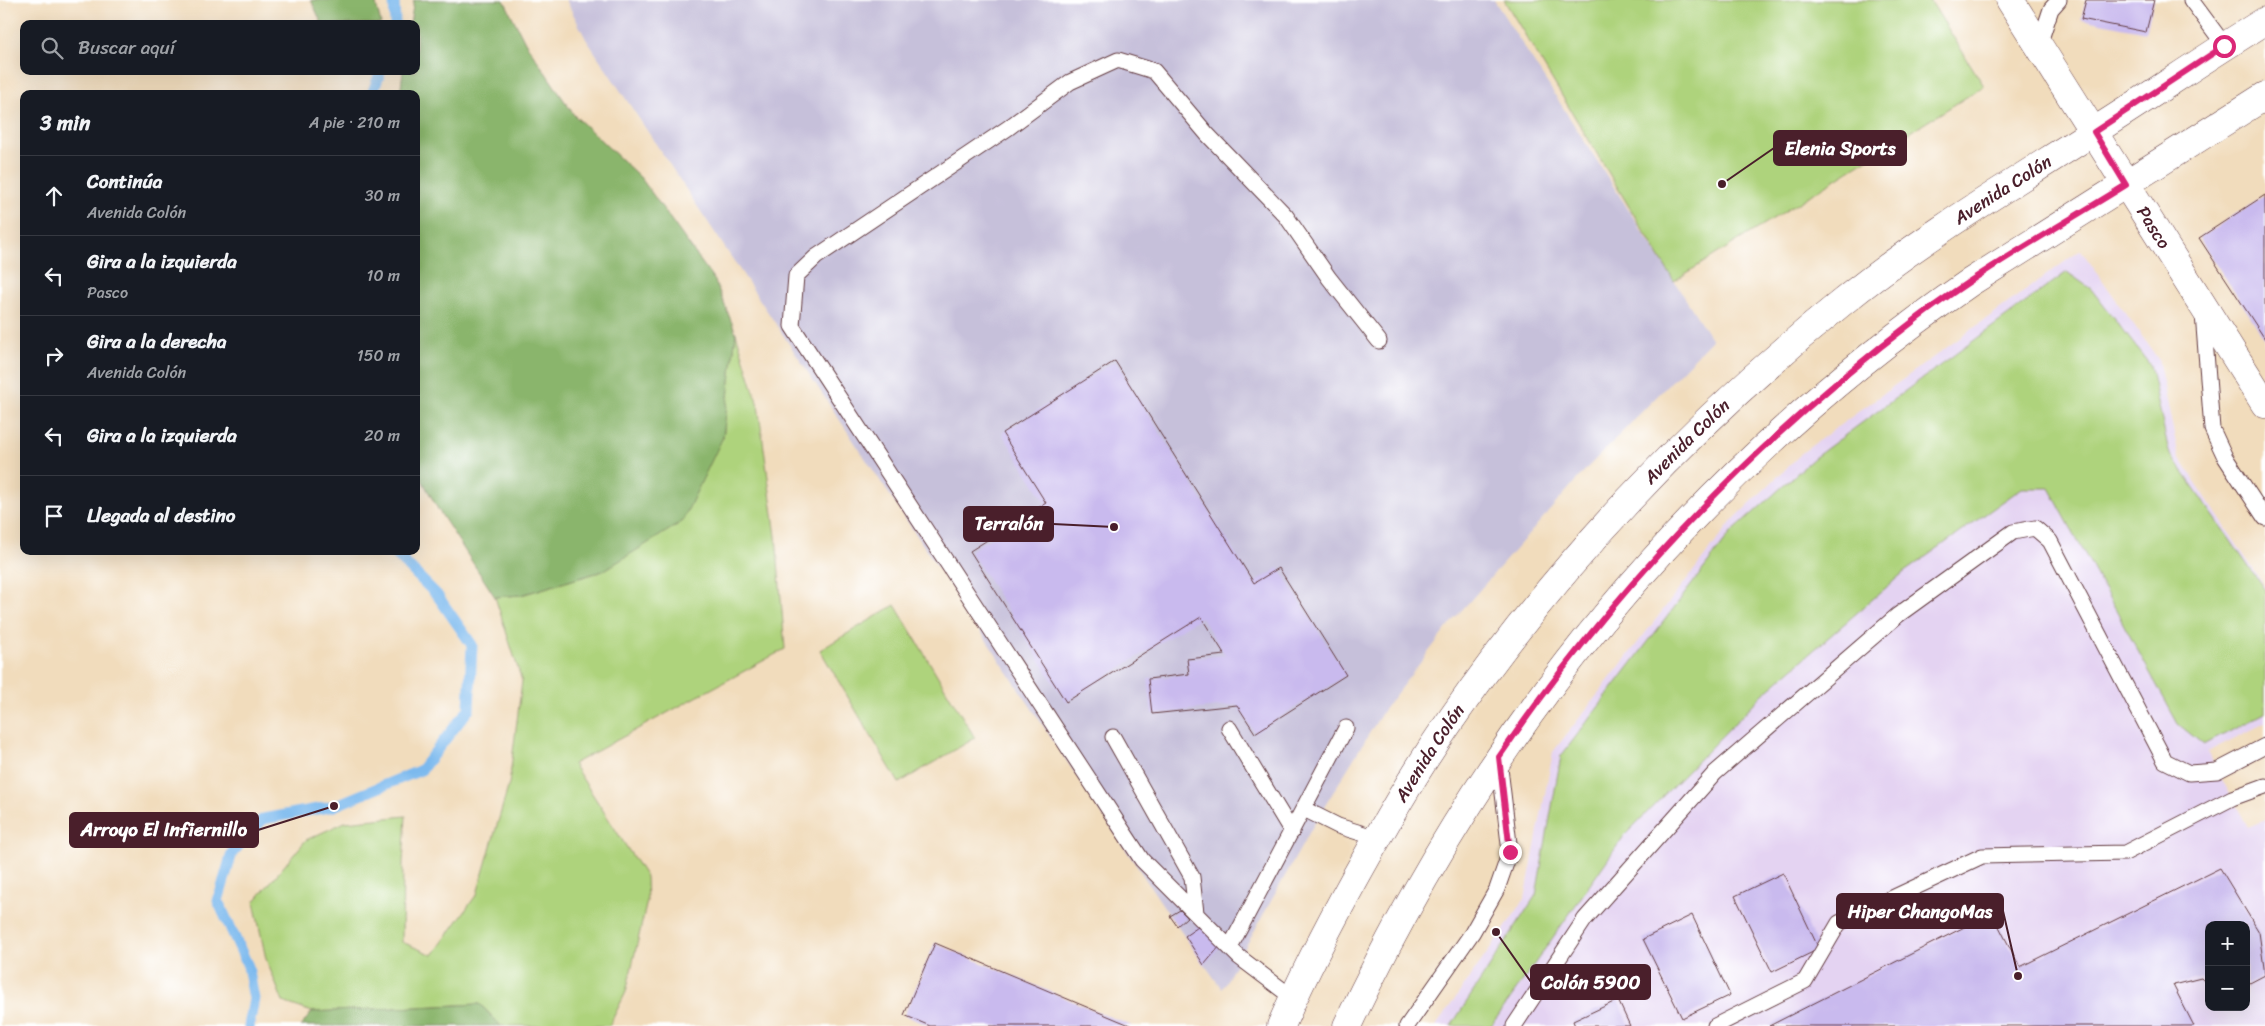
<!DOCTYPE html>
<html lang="es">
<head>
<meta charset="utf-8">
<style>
  :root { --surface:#171b24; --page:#20242c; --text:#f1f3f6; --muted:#9ea1a6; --line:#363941 }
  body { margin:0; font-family:Sriracha,sans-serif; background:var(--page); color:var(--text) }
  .controls { position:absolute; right:15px; bottom:15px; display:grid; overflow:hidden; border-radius:10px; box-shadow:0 5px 20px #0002 }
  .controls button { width:45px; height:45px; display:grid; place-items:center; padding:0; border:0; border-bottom:1px solid var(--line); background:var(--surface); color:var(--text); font:25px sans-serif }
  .stop { position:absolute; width:15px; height:15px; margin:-11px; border:4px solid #db2777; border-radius:50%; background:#fff }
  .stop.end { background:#db2777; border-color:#fff; box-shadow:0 1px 5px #0008 }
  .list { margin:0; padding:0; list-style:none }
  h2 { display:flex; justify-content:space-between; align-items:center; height:65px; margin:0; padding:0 20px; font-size:21px }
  h2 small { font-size:16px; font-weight:400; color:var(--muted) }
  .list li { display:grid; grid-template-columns:32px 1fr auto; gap:15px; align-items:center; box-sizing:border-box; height:80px; padding:0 20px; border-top:1px solid var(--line) }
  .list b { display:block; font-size:19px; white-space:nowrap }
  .list p { margin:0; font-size:16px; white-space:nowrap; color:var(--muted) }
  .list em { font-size:16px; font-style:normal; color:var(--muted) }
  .icon { flex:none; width:28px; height:28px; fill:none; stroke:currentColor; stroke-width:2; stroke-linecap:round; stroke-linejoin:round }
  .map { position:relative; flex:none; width:2265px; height:1026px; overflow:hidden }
  .search { position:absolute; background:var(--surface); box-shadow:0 5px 20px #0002; left:20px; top:20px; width:400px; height:55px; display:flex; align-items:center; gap:12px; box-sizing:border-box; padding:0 18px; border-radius:10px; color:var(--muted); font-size:19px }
  .panel { position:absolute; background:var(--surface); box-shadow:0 5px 20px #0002; left:20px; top:90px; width:400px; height:465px; border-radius:10px }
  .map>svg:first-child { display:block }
  .built { fill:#e4d3f2; fill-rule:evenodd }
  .industrial { fill:#c6c0da }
  .green { fill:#aed37c; stroke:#7c7954 }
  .forest { fill:#8ab56c; stroke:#6a6a4c }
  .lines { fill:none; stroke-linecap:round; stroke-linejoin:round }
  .stream { stroke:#7bb9ee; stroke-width:11 }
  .building { fill:#c9baee }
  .service-casing { stroke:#633b41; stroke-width:17 }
  .minor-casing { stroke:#633b41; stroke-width:29 }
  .primary-casing { stroke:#633b41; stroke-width:29 }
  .service { stroke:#fff; stroke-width:15 }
  .minor { stroke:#fff; stroke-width:28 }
  .primary { stroke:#fff; stroke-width:28 }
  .route { stroke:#db2777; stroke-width:6 }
  .labels { text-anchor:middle; stroke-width:4.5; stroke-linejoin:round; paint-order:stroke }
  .street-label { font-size:18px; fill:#4a1f2b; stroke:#fff }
  .leader { fill:none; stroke:#4a1f2b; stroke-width:2 }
  .callout-dot { fill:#4a1f2b; stroke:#fff; stroke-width:2 }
  .callout { fill:#4a1f2b; stroke:#4a1f2b; stroke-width:2 }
  .callout-label { font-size:19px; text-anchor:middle; font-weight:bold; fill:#fff }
</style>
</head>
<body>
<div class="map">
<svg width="2265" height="1026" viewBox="0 0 2265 1026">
  <rect width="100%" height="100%" fill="#fff"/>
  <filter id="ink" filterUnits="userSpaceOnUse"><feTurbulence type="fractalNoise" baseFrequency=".02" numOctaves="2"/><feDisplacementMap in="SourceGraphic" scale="10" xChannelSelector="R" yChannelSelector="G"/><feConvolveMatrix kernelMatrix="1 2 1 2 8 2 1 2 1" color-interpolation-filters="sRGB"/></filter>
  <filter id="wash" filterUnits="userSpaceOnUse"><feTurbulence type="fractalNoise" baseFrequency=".0096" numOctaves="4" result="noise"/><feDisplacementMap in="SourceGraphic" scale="20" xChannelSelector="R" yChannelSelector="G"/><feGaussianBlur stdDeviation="1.12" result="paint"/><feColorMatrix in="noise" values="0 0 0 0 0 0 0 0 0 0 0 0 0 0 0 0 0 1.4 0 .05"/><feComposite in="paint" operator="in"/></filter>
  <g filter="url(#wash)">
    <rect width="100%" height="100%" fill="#f1dcbc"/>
    <!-- built -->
    <path class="built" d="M2081 250 2158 359 2179 457 2265 587V723L2207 752 2248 827 2265 820V1026H1436L1525 899 1553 752 1733 520 1803 452ZM2209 925H2246V1007H2209Z"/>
    <!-- industrial -->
    <path class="industrial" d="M566 0H1494L1712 340 1588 467 1454 619 1383 711 1318 817 1222 989 1170 916 586 39Z"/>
    <!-- green -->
    <path class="green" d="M1504 0H1930L1984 86 1674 281Z
      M2067 272 2091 289 2150 365 2169 452 2265 590V713L2204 745 2178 724 2049 488H2022L1903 573 1763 694 1624 836 1491 1026H1451L1536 895 1561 756 1731 533 1814 458Z
      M736 333 758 405 776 536 785 649 573 764 646 877 647 901 626 992 609 1026H501L480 1004 312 1012 283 1002 266 959 254 902 306 840 345 822 406 816 403 863 402 942 433 955 477 894 509 784 522 681 495 597 521 595 603 571 723 437Z
      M895 605 975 738 899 783 820 650Z"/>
    <!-- forest -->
    <path class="forest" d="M311 0H375L381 24H322Z
      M414 0H504L525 42 574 115 641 178 715 281 736 333 723 437 682 522 603 571 521 595 495 597 439 511 416 469V94H400L403 71H416V24H410Z
      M480 1004 501 1026H301L312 1012Z"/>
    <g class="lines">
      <!-- stream -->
      <path class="stream" d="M394 0 395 24
        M372 94 381 71
        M249 1026 254 999 248 966 218 901 232 853 263 819 334 806 421 770 469 709 472 645 437 595 393 551"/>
    </g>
    <g id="blocks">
      <!-- building -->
      <path class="building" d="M2086 0H2154L2146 32 2081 19Z
        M2265 195V339L2199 238Z
        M1115 361 1254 583 1279 568 1346 675 1255 733 1237 705 1152 714 1148 679 1189 674 1187 659 1225 655 1201 617 1066 702 970 551 1046 503 1002 433Z
        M2220 868 2259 932 2265 975 2246 985V925H2209V986L2201 978 2173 985 2194 1026H1769L1992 913 2020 967Z
        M1783 873 1819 949 1772 972 1735 896Z
        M1180 910 1187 917 1177 926 1170 916Z
        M1692 915 1730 995 1682 1018 1643 939Z
        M1204 923 1220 946 1204 965 1185 936Z
        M935 943 1115 1019 1132 1026H930L904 1015Z
        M1618 1000 1630 1026H1575L1573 1021Z"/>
    </g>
  </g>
  <g filter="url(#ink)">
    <use href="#blocks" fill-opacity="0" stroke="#633b41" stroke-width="1"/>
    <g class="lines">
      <!-- service casing -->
      <g class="service-casing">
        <path id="service" d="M2191 0 2225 46
          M2039 45 2051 9 2059 0
          M2203 314 2212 429 2225 457 2265 518
          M1229 728 1292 832
          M1113 737 1192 877 1196 913
          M1304 809 1338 826 1377 838
          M1230 947 1346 728
          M1293 998 1239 957 1142 860 792 326 796 276 816 257 1008 128 1070 82 1118 60 1154 71 1207 134 1286 216 1329 278 1379 341
          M1407 1026 1472 933 1497 889 1510 852 1499 760
          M1514 1026 1585 919 1715 773 1898 615 2013 532 2035 528 2050 541 2165 761 2189 773 2217 771 2265 746
          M1715 1026 1805 981 1839 923 1982 856 2125 853 2232 798 2265 786"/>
      </g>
      <!-- minor casing -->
      <g class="minor-casing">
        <g id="minor">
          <path id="s1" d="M2010 0 2265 404"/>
        </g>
      </g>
      <!-- primary casing -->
      <g class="primary-casing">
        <g id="primary">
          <path id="s2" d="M1281 1026C1303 975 1328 927 1355 878 1384 826 1414 773 1448 724 1556 567 1691 424 1840 304 1920 239 2009 186 2096 130 2153 94 2208 56 2265 21"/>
          <path d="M1347 1026C1489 725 1694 473 1969 283L2265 96"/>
        </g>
      </g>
      <!-- service -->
      <use href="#service" class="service"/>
      <!-- minor -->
      <use href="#minor" class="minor"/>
      <!-- primary -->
      <use href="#primary" class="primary"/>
    </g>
  </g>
  <g class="lines" filter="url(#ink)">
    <!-- route -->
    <path class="route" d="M1510 852 1499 757C1614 588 1756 440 1919 317 1984 268 2057 228 2126 185L2094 132 2224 46"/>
  </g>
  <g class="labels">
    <!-- street labels -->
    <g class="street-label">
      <text dy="6" stroke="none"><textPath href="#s2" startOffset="1121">Avenida Colón</textPath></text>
      <text dy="6" stroke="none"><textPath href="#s1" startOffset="269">Pasco</textPath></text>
      <text dy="6" stroke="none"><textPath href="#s2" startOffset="716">Avenida Colón</textPath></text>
      <text dy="6" stroke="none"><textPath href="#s2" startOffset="311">Avenida Colón</textPath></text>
    </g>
  </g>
  <!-- callouts -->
  <path class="leader" d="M1722 184L1774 148M1114 527L1053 524M334 806L258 830M2018 976L2003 911M1496 932L1531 982"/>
  <g class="callout-dot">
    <circle cx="1722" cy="184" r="5"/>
    <circle cx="1114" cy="527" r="5"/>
    <circle cx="334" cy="806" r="5"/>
    <circle cx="2018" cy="976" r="5"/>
    <circle cx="1496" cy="932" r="5"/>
  </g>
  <g class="callout">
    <rect x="1774" y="131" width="132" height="34" rx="5"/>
    <rect x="964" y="507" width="89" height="34" rx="5"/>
    <rect x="70" y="813" width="188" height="34" rx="5"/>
    <rect x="1837" y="894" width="166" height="34" rx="5"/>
    <rect x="1531" y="965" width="119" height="34" rx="5"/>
  </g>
  <g class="callout-label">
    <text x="1840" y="155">Elenia Sports</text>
    <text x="1009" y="530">Terralón</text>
    <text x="164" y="836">Arroyo El Infiernillo</text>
    <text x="1920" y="918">Hiper ChangoMas</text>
    <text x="1591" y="989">Colón 5900</text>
  </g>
</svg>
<div class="controls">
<button>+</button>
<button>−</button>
</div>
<div class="stop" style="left:2224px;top:46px"></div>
<div class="stop end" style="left:1510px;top:852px"></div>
<div class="search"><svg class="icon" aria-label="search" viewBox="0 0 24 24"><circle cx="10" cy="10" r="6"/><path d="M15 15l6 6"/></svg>Buscar aquí</div>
<section class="panel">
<h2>3 min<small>A pie · 210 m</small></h2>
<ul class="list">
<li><svg class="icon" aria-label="ahead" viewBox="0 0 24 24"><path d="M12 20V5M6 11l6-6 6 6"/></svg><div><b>Continúa</b><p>Avenida Colón</p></div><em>30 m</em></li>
<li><svg class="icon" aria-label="left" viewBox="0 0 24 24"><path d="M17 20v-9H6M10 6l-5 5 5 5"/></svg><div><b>Gira a la izquierda</b><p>Pasco</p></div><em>10 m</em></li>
<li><svg class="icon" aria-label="right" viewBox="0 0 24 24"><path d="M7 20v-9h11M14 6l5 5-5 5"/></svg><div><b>Gira a la derecha</b><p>Avenida Colón</p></div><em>150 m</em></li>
<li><svg class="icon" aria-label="left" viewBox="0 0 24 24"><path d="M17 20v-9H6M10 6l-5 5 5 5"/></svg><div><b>Gira a la izquierda</b></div><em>20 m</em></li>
<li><svg class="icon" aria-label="arrive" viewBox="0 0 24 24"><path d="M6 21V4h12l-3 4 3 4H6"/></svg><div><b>Llegada al destino</b></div></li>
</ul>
</section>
</div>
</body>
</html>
